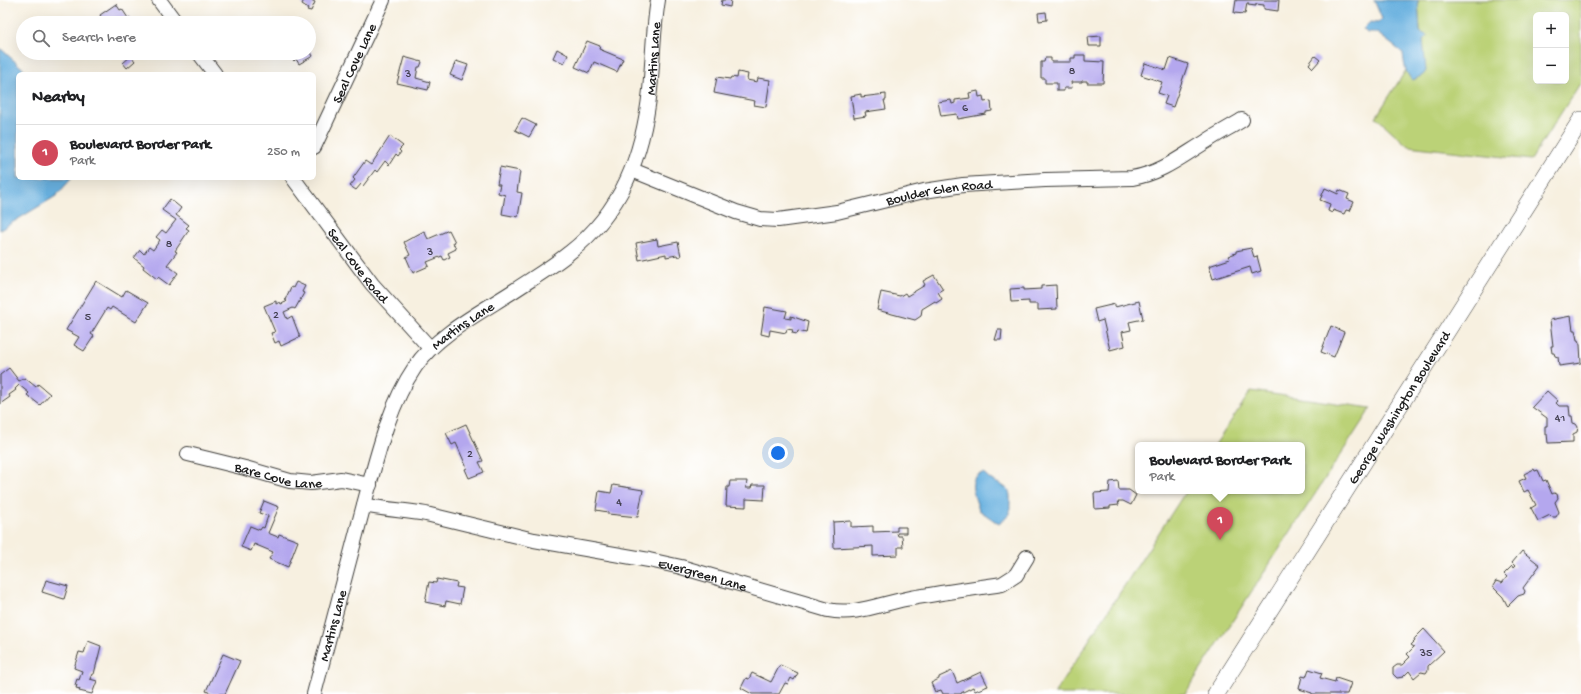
<!DOCTYPE html>
<html lang="en">
<head>
<meta charset="utf-8">
<style>
  :root { --surface:#fff; --page:#f2f2f2; --text:#202124; --muted:#757577; --line:#e0e0e0; --accent:#d1495b }
  body { margin:0; font-family:"Gochi Hand",sans-serif; background:var(--page); color:var(--text) }
  .controls { position:absolute; right:12px; top:12px; display:grid; overflow:hidden; border-radius:6px; box-shadow:0 4px 16px #0002 }
  .controls button { width:36px; height:36px; display:grid; place-items:center; padding:0; border:0; border-bottom:1px solid var(--line); background:var(--surface); color:var(--text); font:20px sans-serif }
  .you { position:absolute; left:778px; top:453px; width:14px; height:14px; margin:-10px; border:3px solid #fff; border-radius:50%; background:#1a73e8; box-shadow:0 0 0 6px #1a73e833 }
  .badge { display:grid; place-items:center; width:26px; height:26px; border-radius:50%; background:var(--accent); color:#fff; font-size:13px; font-weight:700 }
  .pin { position:absolute; translate:-50% -33px; filter:drop-shadow(0 1px 2px #0008) }
  .pin::after { content:''; position:absolute; top:21px; width:14px; height:12px; background:inherit; clip-path:polygon(0 0,100% 0,50% 100%) }
  .popup { position:absolute; left:1135px; top:442px; width:170px; height:52px; box-sizing:border-box; display:grid; place-content:center; border-radius:6px; background:var(--surface); filter:drop-shadow(0 1px 3px #0005); font-size:13px; white-space:nowrap; color:var(--muted) }
  .popup b { font-size:15px; color:var(--text) }
  .popup::after { content:''; position:absolute; left:50%; top:100%; margin-left:-8px; border:8px solid transparent; border-top-color:var(--surface) }
  .list { margin:0; padding:0; list-style:none }
  h2 { display:flex; justify-content:space-between; align-items:center; height:52px; margin:0; padding:0 16px; font-size:17px }
  h2 small { font-size:13px; font-weight:400; color:var(--muted) }
  .list li { display:grid; grid-template-columns:26px 1fr auto; gap:12px; align-items:center; box-sizing:border-box; height:56px; padding:0 16px; border-top:1px solid var(--line) }
  .list b { display:block; font-size:15px; white-space:nowrap }
  .list p { margin:0; font-size:13px; white-space:nowrap; color:var(--muted) }
  .list em { font-size:13px; font-style:normal; color:var(--muted) }
  .icon { flex:none; width:22px; height:22px; fill:none; stroke:currentColor; stroke-width:2; stroke-linecap:round; stroke-linejoin:round }
  .map { position:relative; flex:none; width:1581px; height:694px; overflow:hidden }
  .search { position:absolute; background:var(--surface); box-shadow:0 4px 16px #0002; left:16px; top:16px; width:300px; height:44px; display:flex; align-items:center; gap:10px; box-sizing:border-box; padding:0 14px; border-radius:22px; color:var(--muted); font-size:15px }
  .panel { position:absolute; background:var(--surface); box-shadow:0 4px 16px #0002; left:16px; top:72px; width:300px; height:108px; border-radius:6px }
  .map>svg:first-child { display:block }
  .green { fill:#bbd277; stroke:#6c774a; fill-rule:evenodd }
  .water { fill:#67b0df; stroke:#42667e }
  .building { fill:#b4a7ee }
  .lines { fill:none; stroke-linecap:round; stroke-linejoin:round }
  .minor-casing { stroke:#3d3c39; stroke-width:16 }
  .major-casing { stroke:#3d3c39; stroke-width:18 }
  .minor { stroke:#fff; stroke-width:14 }
  .major { stroke:#fff; stroke-width:17 }
  .labels { text-anchor:middle; stroke-width:3; stroke-linejoin:round; paint-order:stroke }
  .number-label { font-size:12px; fill:#423f50 }
  .street-label { font-size:14px; fill:#1c1c1c; stroke:#fff }
</style>
</head>
<body>
<div class="map">
<svg width="1581" height="694" viewBox="0 0 1581 694">
  <rect width="100%" height="100%" fill="#fff"/>
  <filter id="ink" filterUnits="userSpaceOnUse"><feTurbulence type="fractalNoise" baseFrequency=".025" numOctaves="2"/><feDisplacementMap in="SourceGraphic" scale="8" xChannelSelector="R" yChannelSelector="G"/><feConvolveMatrix kernelMatrix="1 2 1 2 8 2 1 2 1" color-interpolation-filters="sRGB"/></filter>
  <filter id="wash" filterUnits="userSpaceOnUse"><feTurbulence type="fractalNoise" baseFrequency=".012" numOctaves="4" result="noise"/><feDisplacementMap in="SourceGraphic" scale="16" xChannelSelector="R" yChannelSelector="G"/><feGaussianBlur stdDeviation="0.9" result="paint"/><feColorMatrix in="noise" values="0 0 0 0 0 0 0 0 0 0 0 0 0 0 0 0 0 1.4 0 .05"/><feComposite in="paint" operator="in"/></filter>
  <g filter="url(#wash)">
    <rect width="100%" height="100%" fill="#f7f0e0"/>
    <!-- green -->
    <path class="green" d="M1418 0H1581V82L1531 160 1408 146 1376 117 1406 70 1410 78 1425 66 1423 40 1420 32ZM1536 15H1566V81H1536Z
      M1251 391 1371 408 1185 694H1054L1186 491H1302V445H1215Z"/>
    <!-- water -->
    <path class="water" d="M1374 0H1418L1420 32 1428 36 1423 40 1426 71 1423 75 1413 80C1405 75 1404 62 1403 53L1377 33H1367L1363 29 1370 22 1378 23 1382 19Z
      M0 48 29 74H18V178H72L56 196 0 230Z
      M983 473C987 475 989 479 993 481 1015 491 1009 491 1010 514L999 524 979 510C975 497 965 478 983 473Z"/>
    <g id="blocks">
      <!-- building -->
      <path class="building" d="M304 0H311L315 2 311 11 307 10 308 8 302 4Z
        M722 0H731L730 7 721 5Z
        M1236 0H1279L1278 11 1264 9V5L1256 4V6L1248 5 1249 3H1247L1245 14 1234 13Z
        M116 4 120 10 122 9 128 18 130 17 135 23H98L96 20 101 17 100 15Z
        M1046 12 1047 20 1039 21 1038 13Z
        M1101 36V46H1089L1088 37Z
        M587 41 600 46 599 49 623 59 617 72 594 62 589 73 575 67Z
        M309 49 313 56 299 64 296 59 294 61 289 53H309Z
        M557 49 568 55 564 63 553 58Z
        M1075 55H1085V61L1104 62 1103 83H1087V81H1082V82H1071L1072 88H1064V91H1057V83H1045V78H1041V62H1044L1045 58H1051V62H1071V58H1075Z
        M131 56 135 61 127 68 123 63Z
        M1315 56 1320 60 1313 68 1309 64Z
        M404 57 422 62 420 67H418L416 78 430 82 428 90 397 83Z
        M1170 58 1188 64 1173 107 1164 104 1167 96 1158 93 1162 82 1141 75 1145 63 1166 70Z
        M456 61 468 65 462 80 450 75Z
        M738 72 748 74 747 80 757 82 758 78 770 80 766 107 754 105 755 101 714 93 717 77 730 79 731 77 737 78Z
        M978 91 979 97 983 96 984 102 991 101 992 111 986 112V114L958 119 957 114 941 116 938 102 951 100 952 104 955 103V100L970 98 969 93Z
        M861 94V97L886 94V100H884L886 109 865 112 866 116 854 118 851 96Z
        M522 118 536 125 529 137 515 130Z
        M390 136 403 146 399 150 401 152 398 156 396 154 389 165 385 161 377 172 375 170 363 186 361 184 356 190 350 186 355 180 353 178 365 161 371 165Z
        M500 167 520 171 517 192 522 193 518 217 502 214 505 195 498 193 500 184H497Z
        M1325 188 1338 194 1339 190 1349 194 1347 199 1354 202 1350 211 1346 210 1344 214 1333 210 1332 213 1328 211 1330 204 1320 200Z
        M170 199 181 208 176 215 189 225 186 228 189 230 175 251 177 252 167 265 178 273 169 285 158 277 157 279 143 268 144 266 134 258 140 250 144 254 149 247 153 250 160 240 156 237 162 230 166 233 176 220 162 210Z
        M449 230 455 242 453 243 456 249 448 253 450 257 444 260 442 256 427 262 429 266 413 273 406 257 410 255 404 242 424 231 428 239Z
        M657 239 658 246 678 242 681 256 678 257 677 255 666 257V254L639 260 636 243Z
        M1251 248 1254 257 1257 256 1261 271 1252 274 1250 267 1213 279 1209 266 1230 259 1228 256 1236 253V251Z
        M934 275 943 289 938 292 942 299 936 303 935 301 922 309 921 316 915 320 877 310 881 292 900 296 905 293 907 296 925 285 923 281Z
        M96 281 122 297 126 290 148 303 136 322 112 307 110 310 107 308 91 334 94 336 84 351 74 345 79 337 66 330Z
        M296 282 305 286 302 292 304 293 295 309 293 308 284 312 287 319 292 316 300 337 281 346 279 341 275 343 271 333 275 332 264 306 276 301V304L280 302 281 304 286 302 287 301 285 300 291 287 293 288Z
        M1056 285 1057 309 1038 310V304H1029V301L1011 302 1010 289 1024 288V290L1041 289V286Z
        M1139 301 1143 319 1129 322 1131 330 1122 332 1125 346 1110 350 1103 320 1097 322 1094 309 1115 304V307Z
        M765 307 787 311 785 318 791 319V316L808 322 806 333 798 331 797 334 792 333 793 330 787 329 786 333 770 330 769 336 761 334Z
        M1571 316 1573 330H1575L1577 340H1578L1580 345 1581 363 1559 366 1558 357 1555 356 1554 353H1552L1551 346H1553L1550 320Z
        M1331 326 1344 332 1334 357 1321 352Z
        M998 330H1002L1001 340H995Z
        M9 368 19 381 25 378 36 387 38 384 50 394 40 405 27 395 29 393 19 385 15 389 16 390 9 395 10 397 0 404V375Z
        M1547 391 1558 401 1556 403 1559 406H1569L1570 416H1572L1573 423 1576 424 1578 427 1577 432 1573 434V442L1548 443 1547 434H1545V426H1547V418L1532 407Z
        M466 424 483 461 479 462 484 472 469 478 465 469 467 468 456 443 452 445 446 433Z
        M1534 469 1535 471 1538 470 1543 481 1546 480 1552 494 1554 493 1557 494 1558 498 1555 502 1559 512 1556 517H1552L1550 515 1538 521 1531 508 1536 505 1528 490 1524 492 1519 481 1526 478 1524 474Z
        M730 481H747L746 488H751L752 485H765L764 500 746 499V507L726 506 727 487H729Z
        M1118 481 1119 490H1129L1136 495 1131 505 1123 501H1118L1119 505 1110 506V508L1095 509 1094 493 1109 492 1110 482Z
        M613 485 643 490 638 517 608 514V512L596 510 599 491 611 493Z
        M264 501 279 507 268 533 278 537 279 534 298 541 288 567 269 559 273 552 254 544 251 551 241 547 250 526 260 530 262 527 264 528 268 516 259 513Z
        M851 521V527L873 526V532L897 531V527H906V533H897L898 536H902L903 547H898V555L873 556V546L834 548 833 522Z
        M1522 551 1540 565 1523 588 1525 591 1524 594 1518 596 1508 606 1507 605 1503 597 1494 588 1493 586 1496 581 1502 583 1507 577 1504 574 1512 566 1513 568 1515 566 1512 563Z
        M437 579 457 583 456 587 463 588 460 604 446 601 445 606 425 602 429 582 436 583Z
        M46 580 68 586 64 599 42 592Z
        M1424 629 1444 651 1428 666V670L1426 673 1421 672 1414 678 1409 671 1403 677 1397 678 1393 674V668L1397 665H1402L1410 657 1407 654 1414 647 1411 645 1415 641 1414 639Z
        M88 641 101 646 94 674H92L90 679 97 681 92 694 79 691 80 689 76 688 77 685H75L77 679 79 680 82 671 74 668 79 652 84 653Z
        M223 654 240 661 225 694H213L206 691Z
        M780 665 798 673 794 680 791 678 788 684 785 683 779 694H752L741 688 746 678 749 679 752 673 771 682Z
        M1309 669 1322 673 1320 678 1335 682 1336 678 1351 683 1347 694H1312V693L1299 689 1302 676 1306 677Z
        M952 671 957 683 981 672 988 686 975 691 973 687 961 693V694H943L941 690 935 692 931 683 939 679V677Z"/>
    </g>
  </g>
  <g filter="url(#ink)">
    <use href="#blocks" fill-opacity="0" stroke="#3d3c39" stroke-width="1"/>
    <g class="lines">
      <!-- minor casing -->
      <g class="minor-casing">
        <g id="minor">
          <path d="M159 0 176 23"/>
          <path d="M199 53 215 74"/>
          <path id="s1" d="M314 147 383 0"/>
          <path id="s2" d="M632 170 736 212 760 219 778 220 837 212 924 191 963 185 1045 180 1132 178C1162 173 1182 156 1207 141 1219 133 1231 127 1242 120"/>
          <path id="s3" d="M293 178 372 284 430 348"/>
          <path id="s4" d="M188 454 245 468 290 481 311 483 341 479 370 485"/>
          <path id="s5" d="M364 505C385 510 405 510 426 514L534 540 649 560 681 567 828 610C854 616 880 604 906 599 938 593 970 589 1002 584L1016 575 1027 557"/>
          <path id="s6" d="M314 694C330 633 346 573 362 512 375 465 387 408 415 367 436 335 483 311 515 290 533 278 552 267 569 253 622 212 643 155 650 90 653 60 653 30 658 0"/>
        </g>
      </g>
      <!-- major casing -->
      <g class="major-casing">
        <g id="major">
          <path id="s7" d="M1216 694 1581 120"/>
        </g>
      </g>
      <!-- minor -->
      <use href="#minor" class="minor"/>
      <!-- major -->
      <use href="#major" class="major"/>
    </g>
  </g>
  <g class="labels">
    <!-- number labels -->
    <g class="number-label">
      <text x="1072" y="74">8</text>
      <text x="408" y="77">3</text>
      <text x="965" y="111">6</text>
      <text x="169" y="247">8</text>
      <text x="430" y="255">3</text>
      <text x="276" y="318">2</text>
      <text x="88" y="320">5</text>
      <text x="1560" y="421">41</text>
      <text x="470" y="457">2</text>
      <text x="619" y="505">4</text>
      <text x="1426" y="656">35</text>
    </g>
    <!-- street labels -->
    <g class="street-label">
      <text dy="5" stroke="none"><textPath href="#s6" startOffset="755">Martins Lane</textPath></text>
      <text dy="5" stroke="none"><textPath href="#s1" startOffset="93">Seal Cove Lane</textPath></text>
      <text dy="5" stroke="none"><textPath href="#s2" startOffset="319">Boulder Glen Road</textPath></text>
      <text dy="5" stroke="none"><textPath href="#s3" startOffset="109">Seal Cove Road</textPath></text>
      <text dy="5" stroke="none"><textPath href="#s6" startOffset="407">Martins Lane</textPath></text>
      <text dy="5" stroke="none"><textPath href="#s7" startOffset="340">George Washington Boulevard</textPath></text>
      <text dy="5" stroke="none"><textPath href="#s4" startOffset="93">Bare Cove Lane</textPath></text>
      <text dy="5" stroke="none"><textPath href="#s5" startOffset="346">Evergreen Lane</textPath></text>
      <text dy="5" stroke="none"><textPath href="#s6" startOffset="71">Martins Lane</textPath></text>
    </g>
  </g>
</svg>
<div class="controls">
<button>+</button>
<button>−</button>
</div>
<div class="you"></div>
<div class="pin badge" style="left:1220px;top:540px">1</div>
<div class="popup"><b>Boulevard Border Park</b>Park</div>
<div class="search"><svg class="icon" aria-label="search" viewBox="0 0 24 24"><circle cx="10" cy="10" r="6"/><path d="M15 15l6 6"/></svg>Search here</div>
<section class="panel">
<h2>Nearby<small></small></h2>
<ul class="list">
<li><span class="badge">1</span><div><b>Boulevard Border Park</b><p>Park</p></div><em>250 m</em></li>
</ul>
</section>
</div>
</body>
</html>
